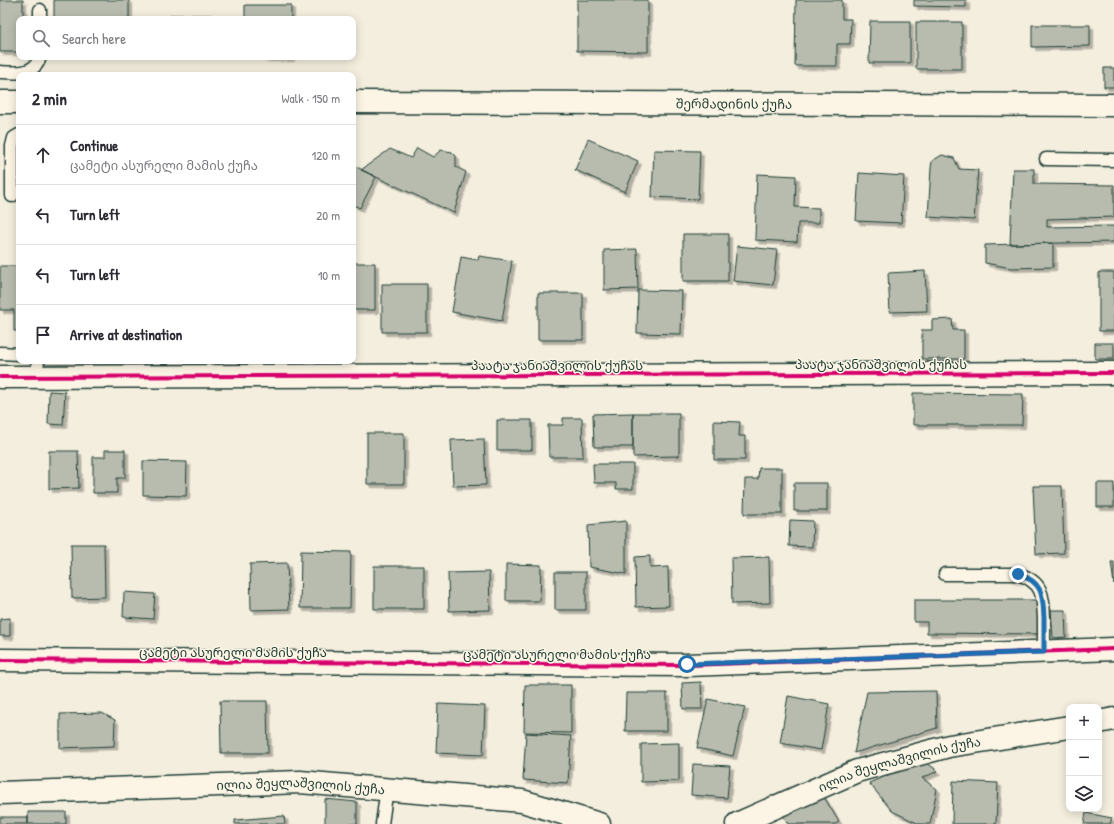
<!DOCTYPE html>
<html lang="en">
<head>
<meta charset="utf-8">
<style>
  :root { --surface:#fff; --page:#f7f7f7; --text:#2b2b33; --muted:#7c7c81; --line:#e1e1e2 }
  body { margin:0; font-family:"Patrick Hand","Noto Sans Georgian",sans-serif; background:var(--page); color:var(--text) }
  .controls { position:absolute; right:12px; bottom:12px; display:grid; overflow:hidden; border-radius:8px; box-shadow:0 2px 10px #0003 }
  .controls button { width:36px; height:36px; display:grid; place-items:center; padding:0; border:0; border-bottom:1px solid var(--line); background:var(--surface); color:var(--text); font:20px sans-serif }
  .stop { position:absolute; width:12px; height:12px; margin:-9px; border:3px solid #1f6fb2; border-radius:50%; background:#fff }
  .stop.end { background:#1f6fb2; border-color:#fff; box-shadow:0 1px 4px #0008 }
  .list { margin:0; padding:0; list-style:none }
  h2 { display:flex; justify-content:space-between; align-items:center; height:52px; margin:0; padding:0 16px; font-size:17px }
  h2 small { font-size:13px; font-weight:400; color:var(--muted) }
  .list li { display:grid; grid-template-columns:26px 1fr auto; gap:12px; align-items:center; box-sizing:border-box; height:60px; padding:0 16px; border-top:1px solid var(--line) }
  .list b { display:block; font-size:15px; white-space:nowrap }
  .list p { margin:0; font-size:13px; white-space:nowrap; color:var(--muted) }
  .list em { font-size:13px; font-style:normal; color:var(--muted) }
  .icon { flex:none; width:22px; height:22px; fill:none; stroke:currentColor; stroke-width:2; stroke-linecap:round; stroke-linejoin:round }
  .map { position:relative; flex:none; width:1114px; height:824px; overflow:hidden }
  .search { position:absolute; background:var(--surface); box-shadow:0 2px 10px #0003; left:16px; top:16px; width:340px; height:44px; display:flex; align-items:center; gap:10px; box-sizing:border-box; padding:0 14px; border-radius:8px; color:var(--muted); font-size:15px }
  .panel { position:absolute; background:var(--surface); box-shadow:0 2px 10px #0003; left:16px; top:72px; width:340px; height:292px; border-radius:8px }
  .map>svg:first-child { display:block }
  .building { fill:#b8bcae; stroke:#1f3d34; filter:url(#shadow) }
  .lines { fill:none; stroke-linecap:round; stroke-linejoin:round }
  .lane-casing { stroke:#1f3d34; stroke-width:15 }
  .street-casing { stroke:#1f3d34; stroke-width:25 }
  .secondary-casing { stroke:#1f3d34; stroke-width:25 }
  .lane { stroke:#fcf5e5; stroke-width:12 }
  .street { stroke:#fcf5e5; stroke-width:22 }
  .secondary { stroke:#fcf5e5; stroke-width:22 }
  .cycleway-casing { stroke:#fcf5e5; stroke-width:6 }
  .cycleway { stroke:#d6006c; stroke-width:4 }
  .route { stroke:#1f6fb2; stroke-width:5 }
  .labels { text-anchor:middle; stroke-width:3; stroke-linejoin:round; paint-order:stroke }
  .street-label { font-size:13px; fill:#1f3d34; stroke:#fcf5e5 }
</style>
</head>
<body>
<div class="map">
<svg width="1114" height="824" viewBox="0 0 1114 824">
  <defs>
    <filter id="shadow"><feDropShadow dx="3.5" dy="3.5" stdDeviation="0" flood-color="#0004"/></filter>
  </defs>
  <rect width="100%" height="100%" fill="#f3eede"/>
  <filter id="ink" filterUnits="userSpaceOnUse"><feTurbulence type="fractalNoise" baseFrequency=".025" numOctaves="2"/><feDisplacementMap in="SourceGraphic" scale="8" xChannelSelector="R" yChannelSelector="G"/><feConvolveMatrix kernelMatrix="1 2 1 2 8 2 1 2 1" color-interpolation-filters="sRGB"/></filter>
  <g filter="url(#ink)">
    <!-- building -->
    <path class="building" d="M0 0H23V19H19V52H0Z
      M54 0H129V19H54Z
      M577 0H648V52L577 51Z
      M796 0H842V19H851L850 44H837V66H795Z
      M914 0H966V7L914 6Z
      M245 5H291V19H245Z
      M171 15H211V19H171Z
      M870 21H910V63H869Z
      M916 22H962V69H916Z
      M1032 25H1090V46L1032 47Z
      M262 57H291V58H262Z
      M1104 68H1114V87H1104Z
      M588 139 638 161 625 192 575 170Z
      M417 148 433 157 441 150 452 152 456 156V167L466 172 454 213 361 170 390 149 411 158Z
      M654 150 700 151 698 199 652 197Z
      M942 155 954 158 959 169 978 170 974 220 928 217 931 168 932 161Z
      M353 165 376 177 360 208 353 205Z
      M1013 169H1034V184L1114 185V217L1047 219V227L1114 226V242L1010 244Z
      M859 173 904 176 901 223 856 221Z
      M757 174 796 176 795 207 819 208V223H798L797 242 755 240Z
      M683 234H728V281H683Z
      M1053 243V267L1011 268 985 263V245Z
      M737 246 777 250 773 285 733 281Z
      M637 249 638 289 604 290V250Z
      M479 256 512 261 502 321 452 312 461 257 478 260Z
      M353 263H375V310H353Z
      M0 266H19V331H14V310H0Z
      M925 271 927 311 890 312 888 273Z
      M1099 272H1114V331H1099Z
      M382 284H427V332H382Z
      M638 290 682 291 681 334 637 333Z
      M538 293H583V340H538Z
      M952 319 953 330H964V359H922V330H932V320Z
      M1095 343H1114V359H1095Z
      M49 391 65 392 63 425 48 424Z
      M913 393 1023 394 1022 425H913Z
      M633 413V447H594L593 414Z
      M633 413H679V456L633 457Z
      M563 418H582L583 457H549L548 425H563Z
      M497 420H532V450H497Z
      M714 421 740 422 739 436H745V460H714Z
      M367 433H404V484H367Z
      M484 439 486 485 453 486 451 440Z
      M105 450H125V478H117V493H93V457H105Z
      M49 451H78L79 488 49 489Z
      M143 461 187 462 186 496 143 495Z
      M593 464H633V489H616V483H594Z
      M759 468H782V514H744L745 479H758Z
      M794 483H827V511H794Z
      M1097 483H1114V507H1097Z
      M1033 486H1062L1064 553 1036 554Z
      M790 520 813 521 812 547 789 546Z
      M626 521V574L589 567 588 525Z
      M71 544H104L105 597 72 598Z
      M301 551 351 552 350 608H300Z
      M650 556V568L668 567 669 606 636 607 635 557Z
      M769 557 770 603 732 604 731 558Z
      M1111 562H1114V584Z
      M287 563 289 609 251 610 250 564Z
      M506 564 541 565 540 601H506Z
      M374 566H424V609H374Z
      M489 572 490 610 449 611 448 573Z
      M555 572H586V610H555Z
      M124 592 155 594 153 619 123 617Z
      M914 600H1039L1038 634 927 633V622H914Z
      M1051 610H1065L1066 637 1053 638Z
      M10 618V636H0V619Z
      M701 682 702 709H683L682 683Z
      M525 685H571V733L524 732Z
      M936 691 937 728 854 753 867 692Z
      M626 693H667V731H625Z
      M788 696 829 704 821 750 780 743Z
      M708 699 745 707 733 756 697 748Z
      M220 701H267L268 753H221Z
      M438 704 485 706 483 755 436 753Z
      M102 713 115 720 114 746 60 748V714Z
      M526 733 571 736 568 783 523 780Z
      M679 743V781L641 782V744Z
      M923 760 938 771 922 778 937 789 930 824H919L892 811 869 783Z
      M693 764 730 766 727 798 691 795Z
      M953 781 998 783 996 824H952Z
      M821 792 839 822 835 824H788L783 815Z
      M325 799 357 802V824H325Z
      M28 812H66V824H28Z
      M1086 813 1112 818 1110 824H1084Z
      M284 816 285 824H235V820Z
      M0 817H28V824H0Z"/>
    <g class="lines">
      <!-- lane casing -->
      <g class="lane-casing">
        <path id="lane" d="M40 10V19
          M0 72C16 73 35 75 40 57
          M1046 159 1114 160
          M12 196V146L14 138 19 135
          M0 353 19 354
          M36 377 38 361
          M945 574H1018C1043 582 1043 595 1044 618 1044 629 1044 640 1044 652
          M382 824 387 788"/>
      </g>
      <!-- street casing -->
      <g class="street-casing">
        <g id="street">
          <path d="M0 102H19"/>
          <path id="s1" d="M353 102 1114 105"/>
          <path d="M0 377 1114 373"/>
          <path d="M1099 722 1114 719"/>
          <path id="s2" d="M0 793 300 782 522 801 599 824"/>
          <path id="s3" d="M737 824 857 771 949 746 1069 727"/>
        </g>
      </g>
      <!-- secondary casing -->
      <g class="secondary-casing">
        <path id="secondary" d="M0 660 687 665 1114 649"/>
      </g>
      <!-- lane -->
      <use href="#lane" class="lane"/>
      <!-- street -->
      <use href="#street" class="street"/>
      <!-- secondary -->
      <use href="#secondary" class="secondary"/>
      <!-- cycleway casing -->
      <g class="cycleway-casing">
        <path id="cycleway" d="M0 377 1114 373
          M0 660 687 665 1114 649"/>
      </g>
      <!-- cycleway -->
      <use href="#cycleway" class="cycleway"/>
    </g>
  </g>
  <g class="lines" filter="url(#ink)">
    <!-- route -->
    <path class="route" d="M687 664 1044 652C1044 640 1044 629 1044 618 1043 595 1043 582 1018 574"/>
  </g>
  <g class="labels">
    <!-- street labels -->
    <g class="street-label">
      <text dy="5" stroke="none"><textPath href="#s1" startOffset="381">შერმადინის ქუჩა</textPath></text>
      <text x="881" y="369">პაატა ჯანიაშვილის ქუჩას</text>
      <text x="557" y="370">პაატა ჯანიაშვილის ქუჩას</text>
      <text x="233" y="657">ცამეტი ასურელი მამის ქუჩა</text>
      <text x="557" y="659">ცამეტი ასურელი მამის ქუჩა</text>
      <text dy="5" stroke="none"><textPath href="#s3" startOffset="174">ილია შეყლაშვილის ქუჩა</textPath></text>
      <text dy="5" stroke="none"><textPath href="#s2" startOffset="301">ილია შეყლაშვილის ქუჩა</textPath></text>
    </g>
  </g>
</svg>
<div class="controls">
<button>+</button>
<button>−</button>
<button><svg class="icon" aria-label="layers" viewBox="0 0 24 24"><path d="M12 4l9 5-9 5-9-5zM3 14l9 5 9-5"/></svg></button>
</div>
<div class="stop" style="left:687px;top:664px"></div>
<div class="stop end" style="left:1018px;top:574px"></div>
<div class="search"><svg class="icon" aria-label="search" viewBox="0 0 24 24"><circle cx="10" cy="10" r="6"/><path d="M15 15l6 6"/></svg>Search here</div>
<section class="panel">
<h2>2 min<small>Walk · 150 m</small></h2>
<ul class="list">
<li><svg class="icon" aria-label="ahead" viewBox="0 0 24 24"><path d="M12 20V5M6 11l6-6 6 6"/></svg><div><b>Continue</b><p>ცამეტი ასურელი მამის ქუჩა</p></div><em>120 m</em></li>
<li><svg class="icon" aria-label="left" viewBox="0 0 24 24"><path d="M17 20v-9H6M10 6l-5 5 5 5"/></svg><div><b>Turn left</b></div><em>20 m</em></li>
<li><svg class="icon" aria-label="left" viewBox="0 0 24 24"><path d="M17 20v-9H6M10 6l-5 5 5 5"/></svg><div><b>Turn left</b></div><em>10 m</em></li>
<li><svg class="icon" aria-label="arrive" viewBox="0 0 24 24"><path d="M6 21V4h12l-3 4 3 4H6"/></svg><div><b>Arrive at destination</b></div></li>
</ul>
</section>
</div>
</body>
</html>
